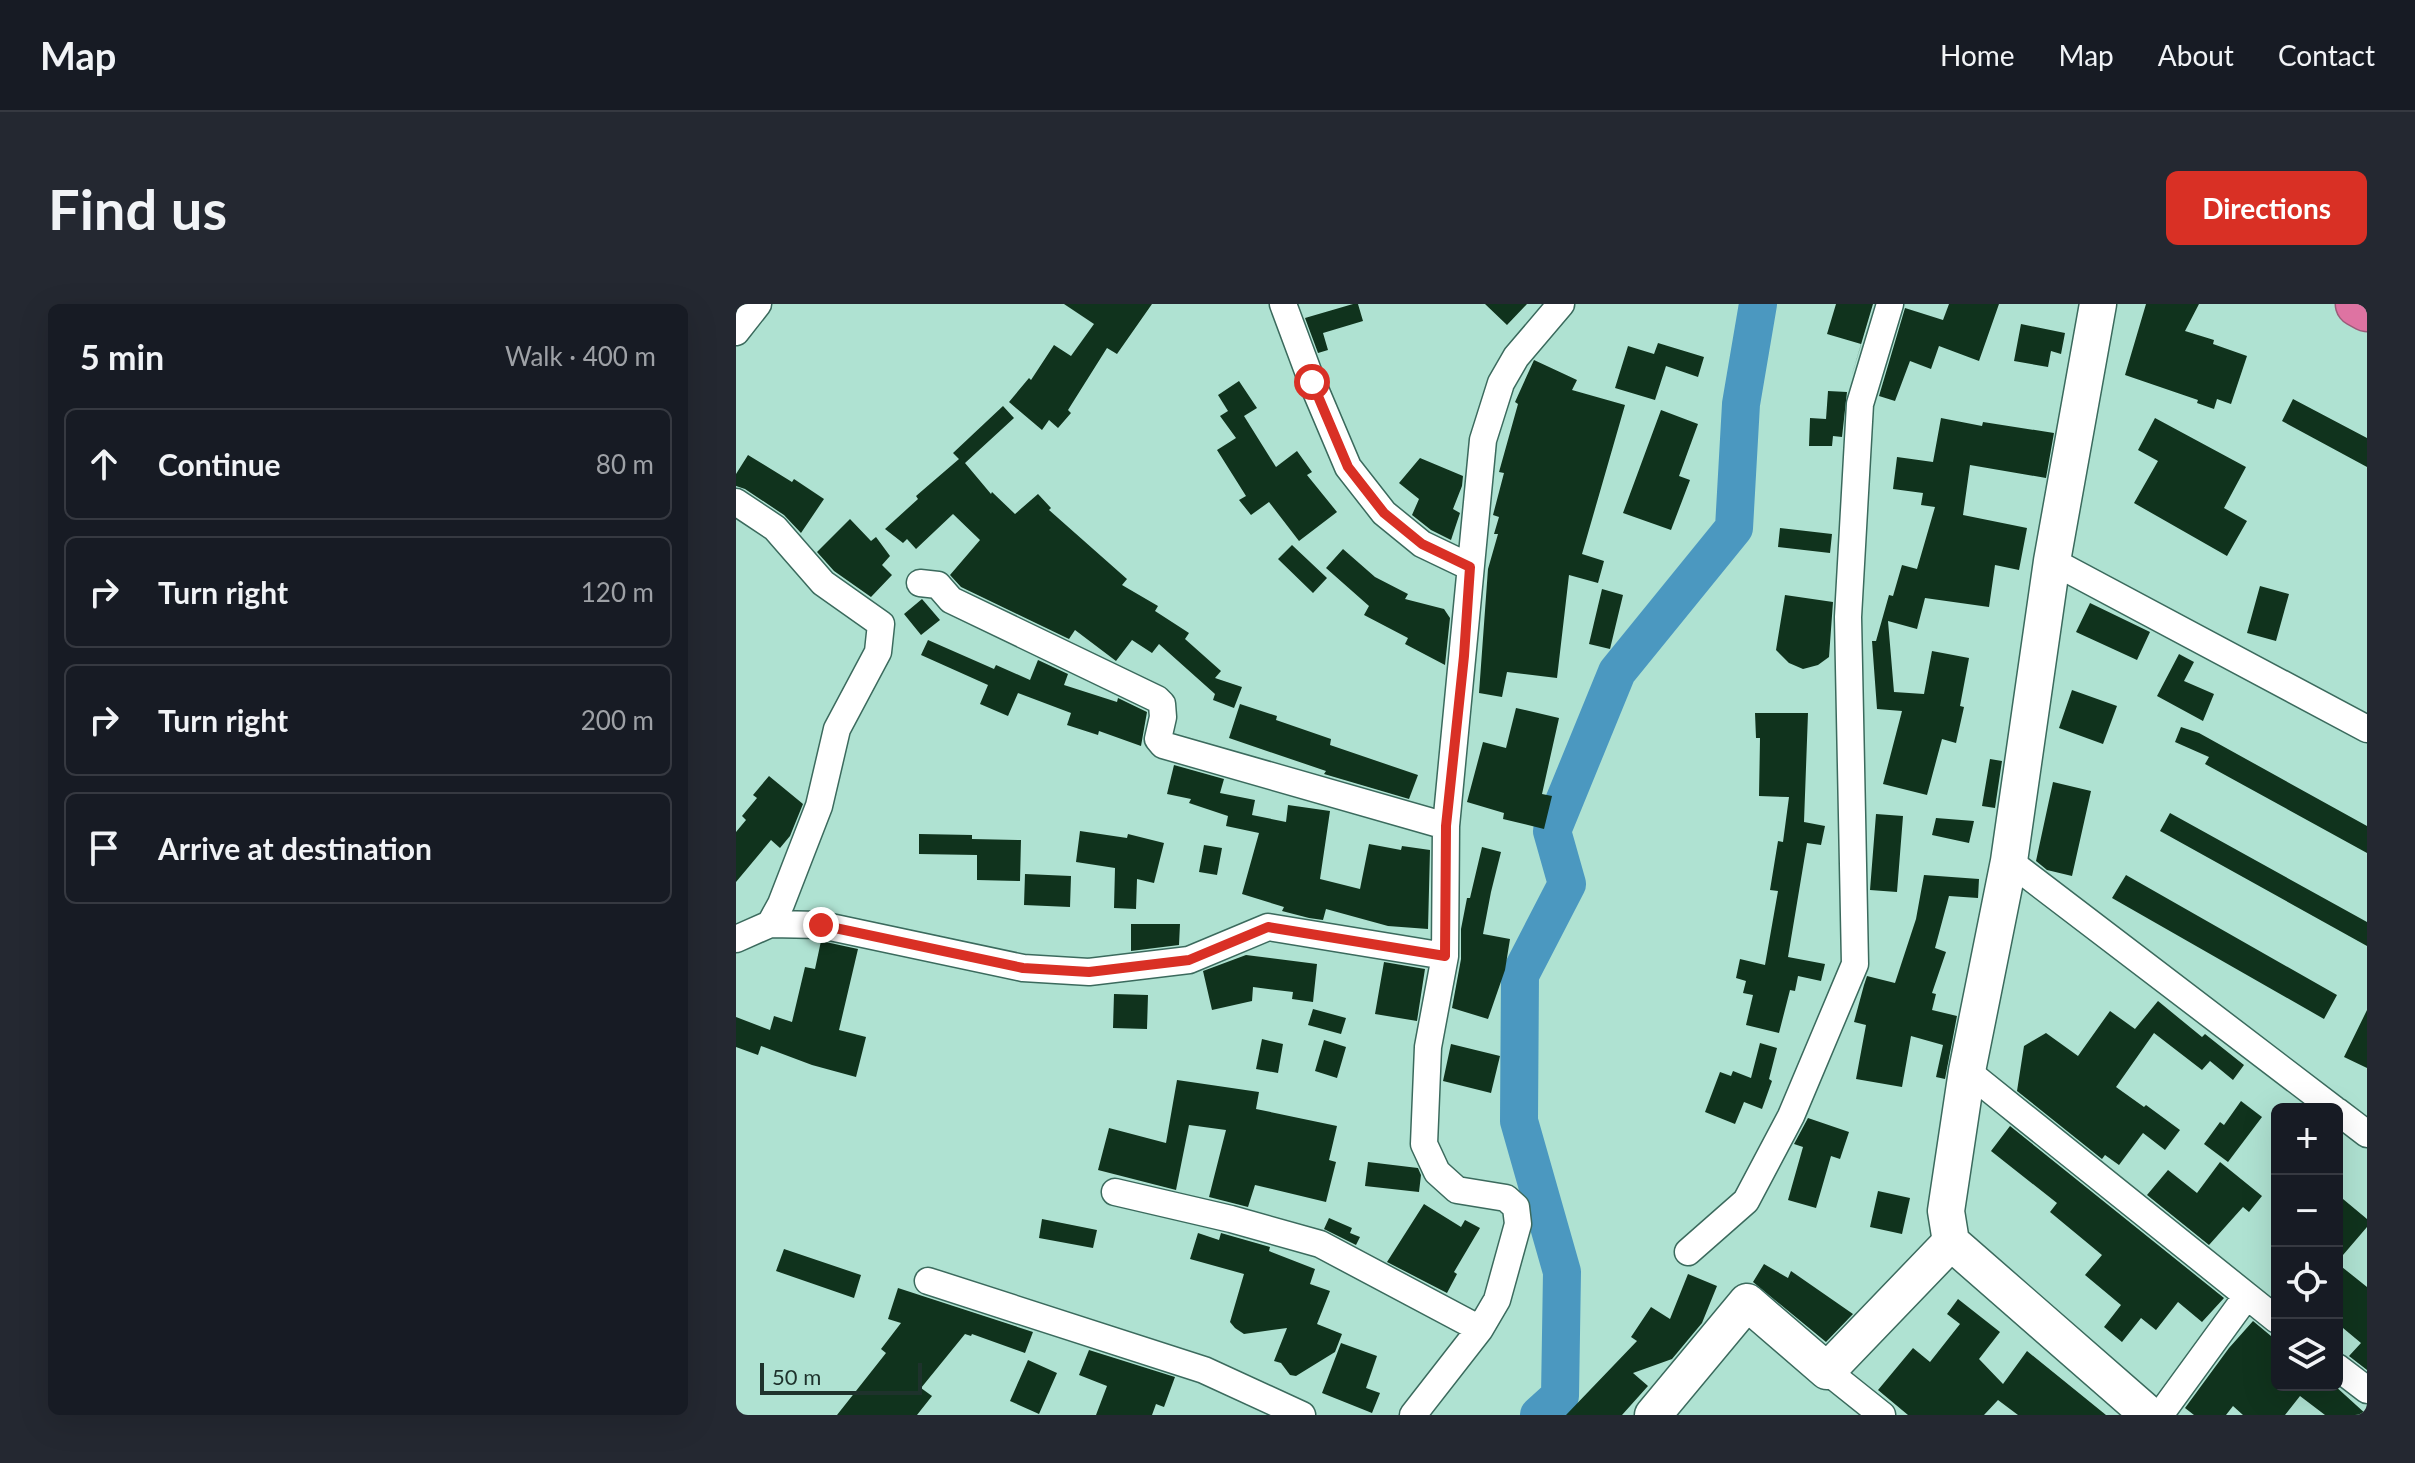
<!DOCTYPE html>
<html lang="en">
<head>
<meta charset="utf-8">
<style>
  :root { --surface:#171b24; --page:#242831; --text:#f1f3f6; --muted:#9ea1a6; --line:#363941; --accent:#d93025 }
  body { margin:0; font-family:Lato,sans-serif; background:var(--page); color:var(--text) }
  .controls { position:absolute; right:24px; bottom:24px; display:grid; overflow:hidden; border-radius:12px; box-shadow:0 8px 32px #0002 }
  .controls button { width:72px; height:72px; display:grid; place-items:center; padding:0; border:0; border-bottom:2px solid var(--line); background:var(--surface); color:var(--text); font:40px sans-serif }
  .scale { position:absolute; left:24px; bottom:20px; width:162px; box-sizing:border-box; padding-left:8px; border:4px solid #1e322c; border-top:0; font-size:22px; line-height:28px; white-space:nowrap; color:#1e322c; -webkit-text-stroke:6px #afe2d2; paint-order:stroke }
  .stop { position:absolute; width:24px; height:24px; margin:-18px; border:6px solid #d93025; border-radius:50%; background:#fff }
  .stop.end { background:#d93025; border-color:#fff; box-shadow:0 2px 8px #0008 }
  .list { margin:0; padding:0; list-style:none }
  h2 { display:flex; justify-content:space-between; align-items:center; height:104px; margin:0; padding:0 32px; font-size:34px }
  h2 small { font-size:26px; font-weight:400; color:var(--muted) }
  .list li { display:grid; grid-template-columns:52px 1fr auto; gap:24px; align-items:center; box-sizing:border-box; height:112px; margin:0 16px 16px; padding:0 16px; border:2px solid var(--line); border-radius:12px }
  .list b { display:block; font-size:30px; white-space:nowrap }
  .list em { font-size:26px; font-style:normal; color:var(--muted) }
  .icon { flex:none; width:44px; height:44px; fill:none; stroke:currentColor; stroke-width:2; stroke-linecap:round; stroke-linejoin:round }
  .map { position:relative; flex:none; width:1631px; height:1111px; overflow:hidden; border-radius:12px }
  header { display:flex; align-items:center; gap:48px; box-sizing:border-box; height:112px; padding:0 40px; background:var(--surface); border-bottom:2px solid var(--line) }
  header strong { font-size:38px }
  nav { display:flex; gap:44px; margin-inline-start:auto; font-size:28px }
  .intro { display:flex; align-items:center; justify-content:space-between; box-sizing:border-box; height:192px; padding:0 48px }
  h1 { margin:0; font-size:56px }
  .button { padding:20px 36px; border-radius:12px; background:var(--accent); color:#fff; font-size:28px; font-weight:700 }
  main { display:flex; gap:48px; padding:0 48px }
  aside { flex:1; background:var(--surface); border-radius:12px; box-shadow:0 8px 32px #0002 }
  .map>svg:first-child { display:block }
  .lines { fill:none; stroke-linecap:round; stroke-linejoin:round }
  .river { stroke:#4b98c0; stroke-width:38 }
  .building { fill:#10331d }
  .street-casing { stroke:#3b6a5d; stroke-width:29 }
  .secondary-casing { stroke:#3b6a5d; stroke-width:39 }
  .highway-casing { stroke:#9b5c79; stroke-width:47 }
  .street { stroke:#fff; stroke-width:26 }
  .secondary { stroke:#fff; stroke-width:36 }
  .highway { stroke:#de73a2; stroke-width:44 }
  .route { stroke:#d93025; stroke-width:10 }
</style>
</head>
<body>
<header>
<strong>Map</strong>
<nav><a>Home</a><a>Map</a><a>About</a><a>Contact</a></nav>
</header>
<div class="intro"><h1>Find us</h1><a class="button">Directions</a></div>
<main>
<aside>
<h2>5 min<small>Walk · 400 m</small></h2>
<ul class="list">
<li><svg class="icon" aria-label="ahead" viewBox="0 0 24 24"><path d="M12 20V5M6 11l6-6 6 6"/></svg><div><b>Continue</b></div><em>80 m</em></li>
<li><svg class="icon" aria-label="right" viewBox="0 0 24 24"><path d="M7 20v-9h11M14 6l5 5-5 5"/></svg><div><b>Turn right</b></div><em>120 m</em></li>
<li><svg class="icon" aria-label="right" viewBox="0 0 24 24"><path d="M7 20v-9h11M14 6l5 5-5 5"/></svg><div><b>Turn right</b></div><em>200 m</em></li>
<li><svg class="icon" aria-label="arrive" viewBox="0 0 24 24"><path d="M6 21V4h12l-3 4 3 4H6"/></svg><div><b>Arrive at destination</b></div></li>
</ul>
</aside>
<div class="map">
<svg width="1631" height="1111" viewBox="0 0 1631 1111">
  <rect width="100%" height="100%" fill="#afe2d2"/>
  <g class="lines">
    <!-- river -->
    <path class="river" d="M803 1111 824 1092 826 968 783 817 784 671 831 580 816 527 881 368 998 224 1005 100 1022 0"/>
  </g>
  <!-- building -->
  <path class="building" d="M328 0H416L381 50 371 44 332 106 335 109 322 124 313 116 306 126 273 98 293 74 295 76 318 41 335 52 358 20Z
    M617 0H622L627 17 587 29 592 46 582 49 569 14Z
    M749 0H791L771 21Z
    M1100 0H1137L1113 81 1125 40 1091 30Z
    M1213 0H1263L1243 57 1203 42 1195 65 1174 57 1159 97 1143 92 1169 4 1207 16Z
    M1410 0H1463L1449 27 1478 36 1477 40 1511 52 1495 100 1481 95 1478 105 1461 99 1462 96 1389 71Z
    M1285 20 1329 29 1325 50 1315 47 1312 63 1278 57Z
    M922 39 968 53 962 73 930 62 919 96 879 84 892 42 918 50Z
    M798 56 841 76 836 86 889 101 846 250 868 257 862 279 833 271 821 374 771 368 766 393 743 389 752 265 762 230H758L763 213 757 211 768 169 763 168 782 100 779 98Z
    M503 77 521 104 508 112 540 163 561 147 576 168 571 171 601 208 563 237 533 198 515 211 503 196 510 192 481 146 500 134 484 112 492 107 482 91Z
    M1092 87 1111 88 1106 133 1097 132 1096 142H1073L1074 114 1090 115Z
    M1557 95 1631 134V163L1546 117Z
    M267 102 278 114 229 159 255 190 256 188 279 210 302 190 315 204 313 206 391 275 386 281 422 302 419 307 453 329 449 335 485 367 479 374 506 383 498 404 477 396 479 390 423 340 416 349 396 336 380 357 339 326 333 335 225 283 214 271 244 236 217 210 180 245 171 235 167 239 149 225 182 195 180 192 223 155 217 149Z
    M925 106 962 120 943 172 954 176 935 226 887 209Z
    M1205 114 1246 122 1247 118 1318 129 1310 174 1234 161 1227 211 1291 224 1283 266 1259 261 1253 303 1189 294 1181 325 1152 317 1158 388 1188 390 1196 347 1233 354 1224 402 1228 403 1220 439 1206 435 1191 491 1147 480 1166 407 1141 405 1136 337H1140L1153 291 1157 292 1166 261 1181 265 1199 203 1185 201 1187 189 1157 185 1161 153 1197 158Z
    M1419 114 1510 163 1488 204 1511 217 1491 252 1398 199 1422 157 1402 146Z
    M12 151 56 178 58 175 88 195 65 229 48 211 9 185 0 182V170Z
    M684 154 727 172 726 182 717 205 724 209 715 236 695 226 676 211 683 195 663 179Z
    M114 215 135 237 140 233 154 252 146 261 156 271 135 293 98 267 81 248Z
    M1044 224 1096 230 1094 249 1042 243Z
    M556 241 591 274 577 289 542 255Z
    M607 245 639 273 672 290 669 295 708 305 714 314 709 361 669 340 672 334 628 311 633 302 590 264Z
    M1524 282 1553 290 1540 337 1511 329Z
    M866 285 887 291 874 345 853 340Z
    M1049 291 1097 298 1093 353 1082 361 1067 365 1053 359 1040 346Z
    M186 295 204 316 185 331 168 310Z
    M1354 299 1414 328 1401 356 1340 328Z
    M192 336 258 365 260 361 294 376 302 356 332 370 328 381 381 398 382 394 411 408 405 442 363 427 362 431 331 421 335 409 282 389 272 412 244 400 252 381 185 351Z
    M1443 350 1458 358 1448 377 1478 390 1467 417 1421 392Z
    M1336 386 1381 402 1367 440 1323 424Z
    M504 400 541 412 540 416 595 435 594 441 682 471 673 495 588 470 590 467 493 434Z
    M780 404 823 414 806 490 816 492 808 525 767 515 768 509 731 498 747 438 770 444Z
    M1019 409H1072L1068 518 1089 522 1085 541 1071 539 1052 653 1089 660 1085 677 1062 672 1059 687 1054 686 1043 729 1010 721 1017 691 1007 689 1010 677 1000 674 1004 655 1029 661 1042 587 1034 586 1042 537 1047 538 1053 493 1023 492 1024 434H1020Z
    M1445 423 1463 429 1631 522V549L1469 460 1473 453 1439 438Z
    M1254 455 1266 457 1259 504 1246 502Z
    M438 461 488 475 484 489 519 496 516 511 550 518 552 501 594 507 584 575 624 585 633 540 665 546 666 542 694 546 692 625 652 622 590 605 587 616 573 614 546 607 548 603 506 590 523 529 490 522 492 512 453 499 455 495 431 490Z
    M33 472 67 500 54 532 44 544 35 536 0 578V528L10 516 6 512 21 494 17 491Z
    M1317 478 1355 487 1336 572 1311 566 1300 557Z
    M1434 509 1631 618V642L1424 527Z
    M1140 510 1167 512 1161 588 1134 586Z
    M1200 514 1238 517 1233 539 1196 531Z
    M344 527 391 534 392 530 428 539 418 579 401 575 400 605 378 604 379 564 340 558Z
    M183 530 236 531V535L285 536 284 577 241 576V551L183 550Z
    M468 541 486 544 481 571 463 568Z
    M746 543 765 548 755 588 747 630 774 635 769 666 752 715 716 704 725 655V625L731 594H734Z
    M289 570 335 572 334 603 288 601Z
    M1188 571 1243 575 1242 594 1213 592 1199 644 1210 648 1196 689 1200 690 1196 706 1221 712 1209 775 1200 773 1207 741 1175 732 1166 783 1120 775 1130 721 1118 718 1128 681 1131 672 1159 679 1180 615Z
    M1390 571 1601 691 1588 715 1376 594Z
    M395 620H444L443 641 395 647Z
    M85 637 122 645 103 726 130 733 120 773 76 761 25 742 22 751 0 743V713L34 726 38 712 56 718 69 663 79 665Z
    M510 651 581 660 577 698 556 695 557 688 517 683 516 697 476 706 467 667Z
    M648 658 689 665 681 717 639 710Z
    M378 690 412 691 411 725 377 724Z
    M1422 697 1466 733 1469 730 1508 761 1497 776 1474 757 1466 766 1418 729 1380 783 1408 803 1410 801 1444 826 1429 846 1407 829 1383 861 1369 851 1366 855 1281 787 1288 742 1310 729 1342 752 1374 707 1399 725Z
    M577 705 610 714 605 730 572 721Z
    M1631 706V764L1608 753Z
    M526 735 547 740 542 769 520 765Z
    M588 736 610 743 601 774 579 767Z
    M1024 739 1041 744 1033 775 1036 777 1026 805 1008 798 999 820 969 808 984 768 995 772 997 767 1015 774Z
    M715 740 764 752 755 789 707 777Z
    M441 776 523 788 520 805 601 822 593 856 600 858 590 898 519 881 512 903 473 893 490 826 453 821 440 886 362 866 373 824 430 839Z
    M1505 797 1526 813 1492 858 1468 840 1484 818 1488 821Z
    M1072 814 1113 828 1104 855 1095 852 1080 904 1052 896 1067 843 1058 840Z
    M1274 822 1488 994 1466 1018 1442 998 1420 1026 1405 1014 1386 1038 1368 1023 1385 1001 1349 971 1366 951 1314 908 1321 899 1255 847Z
    M632 858 682 864 685 871 683 888 629 882Z
    M1484 858 1526 892 1513 908 1507 903 1473 941 1411 891 1432 866 1461 889Z
    M1142 887 1174 894 1166 930 1134 923Z
    M1601 890 1631 915V923L1601 958Z
    M688 900 725 923 729 916 744 924 718 968 721 970 711 989 651 958Z
    M593 914 616 924 614 929 624 933 620 941 588 925Z
    M306 915 361 926 357 944 303 934Z
    M462 929 483 936 485 929 534 943 533 947 579 965 574 980 594 987 581 1020 606 1030 599 1048 560 1072 554 1071 545 1059 538 1057 551 1024 508 1030 499 1024 494 1018 508 970 454 955Z
    M48 945 125 971 118 994 40 967Z
    M1601 959 1631 983V1066L1613 1052 1625 1039 1601 1019Z
    M1028 960 1052 974 1055 967 1117 1010 1090 1038 1017 978Z
    M952 970 981 982 966 1019 936 1055 897 1069 912 1082 886 1111H830L901 1037 895 1033 915 1003 934 1015Z
    M162 984 297 1028 289 1049 236 1030 235 1032 229 1030 185 1084 196 1092 181 1111H101L150 1049 145 1045 165 1019 152 1015Z
    M1222 995 1264 1028 1243 1055 1267 1080 1291 1047 1370 1111H1282L1262 1096 1248 1111H1172L1142 1086 1177 1044 1194 1058 1224 1020 1211 1010Z
    M1517 1017 1541 1037V1081H1598L1631 1111H1589L1564 1092 1549 1111H1507L1497 1102 1490 1111H1458L1449 1104 1493 1044Z
    M605 1039 641 1052 630 1084 644 1089 636 1109 586 1089Z
    M353 1046 439 1073 428 1103 420 1100 416 1111H360L371 1082 343 1071Z
    M292 1056 321 1069 303 1110 274 1097Z"/>
  <g class="lines">
    <!-- street casing -->
    <g class="street-casing">
      <path id="street" d="M547 0 576 78 612 163 648 209 686 240 734 263
        M0 28 22 0
        M0 198 39 224 87 279 145 320 142 348 101 425 83 502 45 600 34 620
        M1316 257 1631 425
        M184 279 202 281 215 296 421 395 426 400 427 413 422 435 427 441 710 522
        M1273 557 1598 805
        M0 635 34 620 85 621 287 664 353 668 453 656 532 623 709 652
        M1231 767 1541 1016
        M1601 807 1631 830
        M379 888 495 915 584 940 744 1025
        M952 948 1010 897 1055 812 1119 660 1112 313 1124 100 1154 0
        M192 977 468 1066 566 1111
        M1601 1063 1631 1086
        M1091 1067 1146 1111
        M677 1111 744 1025 761 996 782 920 780 903 770 894 721 886 701 868 688 840 692 743 709 652 710 522 747 136 765 79 780 53 825 0
        M1424 1111 1510 993"/>
    </g>
    <!-- secondary casing -->
    <g class="secondary-casing">
      <path id="secondary" d="M1362 0 1316 257 1273 557 1231 767 1210 907 1215 938 1413 1111
        M917 1111 1011 998 1091 1067 1215 938"/>
    </g>
    <!-- highway casing -->
    <g class="highway-casing">
      <path id="highway" d="M1622 0 1631 5"/>
    </g>
    <!-- street -->
    <use href="#street" class="street"/>
    <!-- secondary -->
    <use href="#secondary" class="secondary"/>
    <!-- highway -->
    <use href="#highway" class="highway"/>
  </g>
  <g class="lines">
    <!-- route -->
    <path class="route" d="M85 621 287 664 353 668 453 656 532 623 709 652 710 522 728 352 734 263 686 240 648 209 612 163 576 78"/>
  </g>
</svg>
<div class="controls">
<button>+</button>
<button>−</button>
<button><svg class="icon" aria-label="locate" viewBox="0 0 24 24"><circle cx="12" cy="12" r="6"/><path d="M12 2v4M12 18v4M2 12h4M18 12h4"/></svg></button>
<button><svg class="icon" aria-label="layers" viewBox="0 0 24 24"><path d="M12 4l9 5-9 5-9-5zM3 14l9 5 9-5"/></svg></button>
</div>
<div class="scale">50 m</div>
<div class="stop" style="left:576px;top:78px"></div>
<div class="stop end" style="left:85px;top:621px"></div>
</div>
</main>
</body>
</html>
